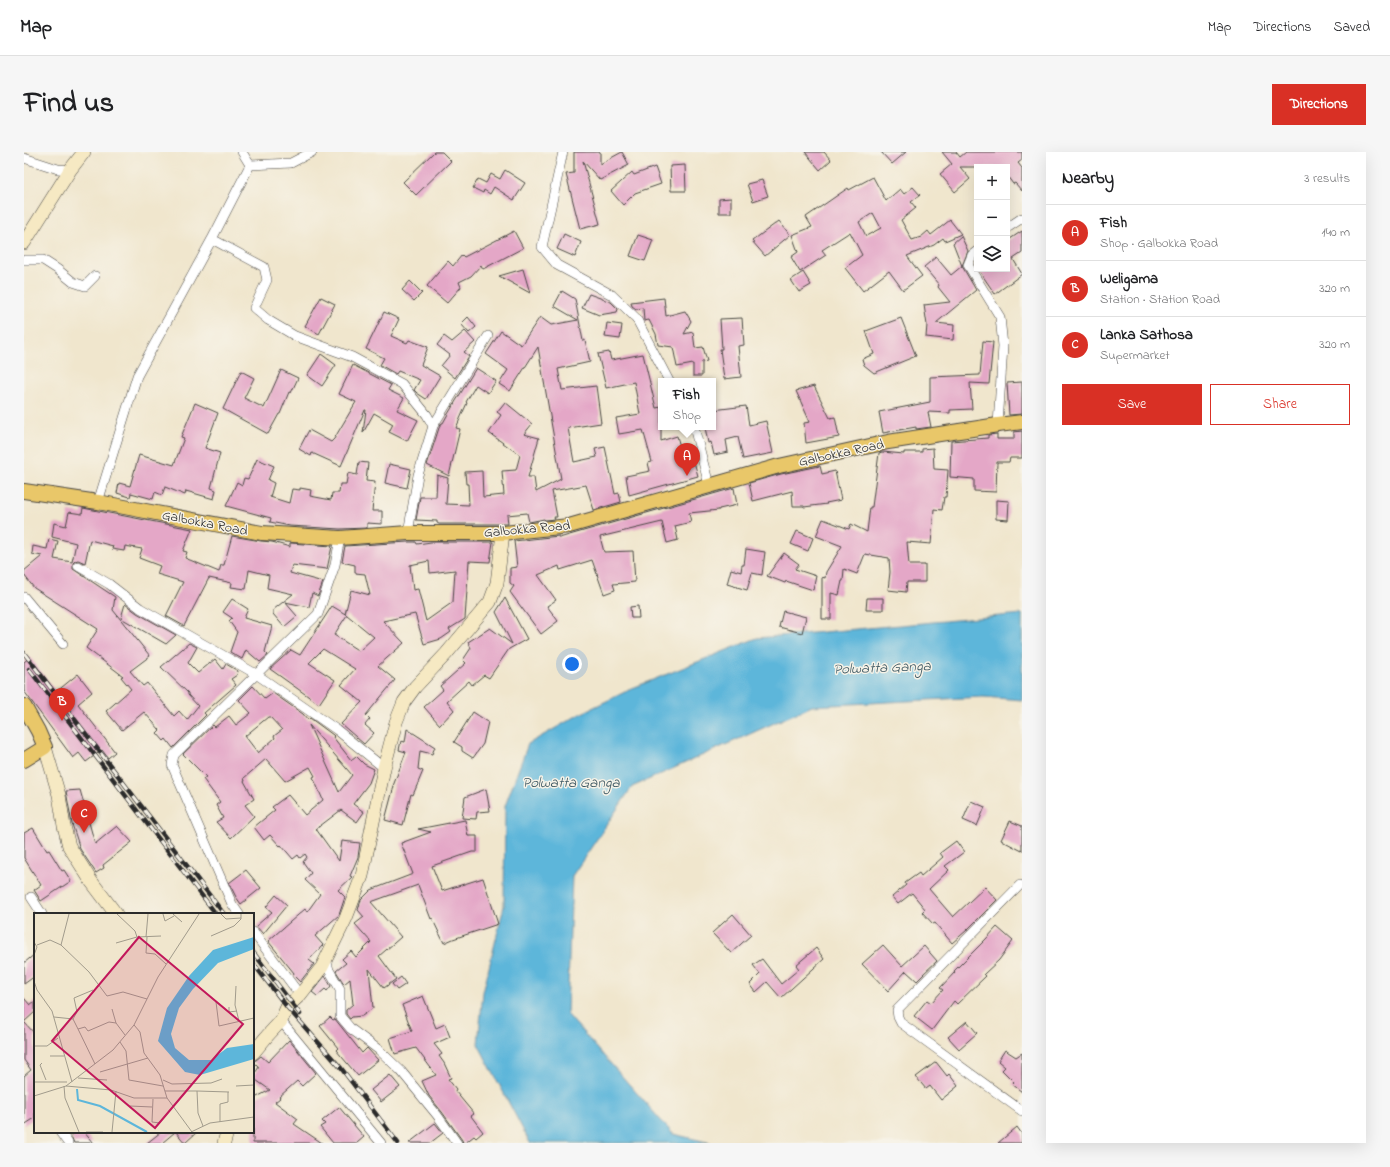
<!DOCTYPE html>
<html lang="en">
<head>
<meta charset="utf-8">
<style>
  :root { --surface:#fff; --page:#f6f6f6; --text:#202124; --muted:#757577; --line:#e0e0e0; --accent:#d93025 }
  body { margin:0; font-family:"Indie Flower",sans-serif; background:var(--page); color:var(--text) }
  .controls { position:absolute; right:12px; top:12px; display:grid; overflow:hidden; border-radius:0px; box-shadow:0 4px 16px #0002 }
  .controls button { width:36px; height:36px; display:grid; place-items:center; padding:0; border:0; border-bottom:1px solid var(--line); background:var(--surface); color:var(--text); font:20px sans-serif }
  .you { position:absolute; left:548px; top:512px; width:14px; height:14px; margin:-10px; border:3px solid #fff; border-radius:50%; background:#1a73e8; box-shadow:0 0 0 6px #1a73e833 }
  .badge { display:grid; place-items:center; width:26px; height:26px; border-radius:50%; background:var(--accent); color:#fff; font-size:13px; font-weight:700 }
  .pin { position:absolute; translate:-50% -33px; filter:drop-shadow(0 1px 2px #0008) }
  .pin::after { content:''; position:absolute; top:21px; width:14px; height:12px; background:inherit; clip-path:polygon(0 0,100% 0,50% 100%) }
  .popup { position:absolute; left:634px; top:226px; width:58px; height:52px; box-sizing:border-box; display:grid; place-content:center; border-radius:0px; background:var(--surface); filter:drop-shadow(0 1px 3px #0005); font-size:13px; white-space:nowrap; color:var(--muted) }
  .popup b { font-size:15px; color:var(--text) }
  .popup::after { content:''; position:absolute; left:50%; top:100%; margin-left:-8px; border:8px solid transparent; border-top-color:var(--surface) }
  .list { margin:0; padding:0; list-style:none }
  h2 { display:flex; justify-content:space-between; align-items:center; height:52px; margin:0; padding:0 16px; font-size:17px }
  h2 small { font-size:13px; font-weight:400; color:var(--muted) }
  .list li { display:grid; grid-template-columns:26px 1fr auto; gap:12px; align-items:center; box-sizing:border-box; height:56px; padding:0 16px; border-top:1px solid var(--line) }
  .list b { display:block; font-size:15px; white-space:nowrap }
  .list p { margin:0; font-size:13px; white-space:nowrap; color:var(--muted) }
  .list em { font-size:13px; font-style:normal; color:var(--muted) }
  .actions { display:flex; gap:8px; padding:12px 16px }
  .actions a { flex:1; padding:9px 0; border:1px solid var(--accent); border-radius:0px; text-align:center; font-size:14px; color:var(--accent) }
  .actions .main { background:var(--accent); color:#fff }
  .icon { flex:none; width:22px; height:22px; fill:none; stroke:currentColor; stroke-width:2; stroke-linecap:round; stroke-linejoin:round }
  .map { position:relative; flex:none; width:998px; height:991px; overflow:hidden; border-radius:0px }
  header { display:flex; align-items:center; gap:24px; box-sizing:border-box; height:56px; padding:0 20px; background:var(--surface); border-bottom:1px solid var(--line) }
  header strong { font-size:19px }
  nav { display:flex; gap:22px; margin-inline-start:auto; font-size:14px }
  .intro { display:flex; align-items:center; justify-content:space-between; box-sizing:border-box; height:96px; padding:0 24px }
  h1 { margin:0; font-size:28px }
  .button { padding:10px 18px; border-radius:0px; background:var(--accent); color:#fff; font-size:14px; font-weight:700 }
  main { display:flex; gap:24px; padding:0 24px }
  aside { flex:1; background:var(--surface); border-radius:0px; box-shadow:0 4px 16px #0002 }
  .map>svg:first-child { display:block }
  .water { fill:#5db6da; stroke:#447082 }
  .building { fill:#e4a7c7; fill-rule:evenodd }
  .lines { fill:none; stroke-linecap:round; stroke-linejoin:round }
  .minor-casing { stroke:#494743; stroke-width:10 }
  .secondary-casing { stroke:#494743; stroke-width:14 }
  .primary-casing { stroke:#494743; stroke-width:16 }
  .minor { stroke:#fff; stroke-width:9 }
  .secondary { stroke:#f6e9c3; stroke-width:13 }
  .primary { stroke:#e9c769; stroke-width:14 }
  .rail-casing { stroke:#2b2b2b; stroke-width:4.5 }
  .rail { stroke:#f7f3e8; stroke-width:3; stroke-dasharray:9; stroke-linecap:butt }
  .labels { text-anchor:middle; stroke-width:3; stroke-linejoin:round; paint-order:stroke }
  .street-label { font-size:14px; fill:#2b2b2b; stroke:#f7f3e8 }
  .water-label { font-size:15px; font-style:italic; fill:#3a5560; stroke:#f7f3e8 }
  .inset-river { fill:none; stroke:#5db6da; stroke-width:2 }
  .inset-road { fill:none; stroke:#a19b8c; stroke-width:1 }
  .view { fill:#c2185b; fill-opacity:0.15; stroke:#c2185b; stroke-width:2 }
  .inset-edge { fill:none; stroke:#2b2b2b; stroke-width:2 }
</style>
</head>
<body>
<header>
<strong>Map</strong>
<nav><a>Map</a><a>Directions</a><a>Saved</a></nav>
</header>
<div class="intro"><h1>Find us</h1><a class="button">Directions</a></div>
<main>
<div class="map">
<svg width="998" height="991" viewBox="0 0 998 991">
  <rect width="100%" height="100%" fill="#f7f3e8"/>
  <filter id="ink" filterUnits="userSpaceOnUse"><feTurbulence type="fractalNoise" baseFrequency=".025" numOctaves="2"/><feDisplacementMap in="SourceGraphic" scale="8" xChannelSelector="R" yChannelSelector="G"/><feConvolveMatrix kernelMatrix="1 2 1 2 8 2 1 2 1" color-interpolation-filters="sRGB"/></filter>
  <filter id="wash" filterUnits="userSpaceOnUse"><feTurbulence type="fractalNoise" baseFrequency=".012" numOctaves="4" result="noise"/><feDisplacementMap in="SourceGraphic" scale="16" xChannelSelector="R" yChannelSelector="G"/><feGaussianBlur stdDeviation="0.9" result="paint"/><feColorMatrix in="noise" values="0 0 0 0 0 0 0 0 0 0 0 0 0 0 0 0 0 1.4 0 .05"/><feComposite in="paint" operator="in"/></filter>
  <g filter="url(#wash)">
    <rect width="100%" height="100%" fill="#f0e6cd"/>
    <!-- water -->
    <path class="water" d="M998 462V548L959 545 788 554 608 635 548 724 543 862 649 982 687 991H506L454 892 459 840 480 754 481 654 504 592 556 562 611 535 733 486Z"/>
    <g id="blocks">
      <!-- building -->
      <path class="building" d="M410 0H418L427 9 392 43 379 30Z
        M550 0H576V12L598 0 605 13 576 28 559 9 576 72 556 77 542 22 550 21Z
        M781 0H800L807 8 796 18Z
        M857 0H882L868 12Z
        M918 0H932L936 5 942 0H998V8L994 11 998 16V39L991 31 989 32 983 24V15H936L946 27 931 40 916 22 928 12Z
        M661 13 662 39H647L646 14Z
        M631 15 637 32 611 41 599 53 587 39 608 20 610 23Z
        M481 18 501 31 490 48 470 35 466 42 460 38 459 41 449 36 454 27 462 31 467 22 476 27Z
        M849 25 862 49 876 37 880 42 889 35 896 43 887 50 892 56 877 68 888 88 897 85 904 79 907 83 926 68 937 82 921 89 919 86 910 93 883 104 898 124 879 138 865 119 839 139 821 116 838 103 826 80 798 98 802 103 776 120 767 105 774 100 768 83 788 75 782 65 824 36 825 38ZM849 61 857 76 842 84 835 70Z
        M738 28 744 44 729 49 723 32Z
        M707 46V61H695V47Z
        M755 69 766 83 741 104 728 89Z
        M490 79 499 96 459 117 457 113 447 124 435 130 437 135 423 151 403 134 424 109 429 114 438 103 440 105Z
        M998 79V101L989 107 998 122 971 142 954 117H983V89Z
        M540 82 557 90 551 105 533 97Z
        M614 83 629 88 621 109 606 104Z
        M937 84 944 99 938 114 952 138 912 171 930 173 929 188 902 185 903 173 900 153 926 150 914 135 915 133 900 115 912 105 927 123 938 114 929 91Z
        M499 117 506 141 475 124Z
        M779 120 787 133 775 140 767 128Z
        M386 129 398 141 390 149 378 138Z
        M538 139 551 147 559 189 561 188 566 210 534 217 538 238 572 234 577 271 544 276 550 310 573 305 571 297 581 295 591 342 595 341 597 350 570 358 562 333 528 339 533 365H530L531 367 521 368 520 367 505 370 503 361 483 363 484 372H415L413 371V369L392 368 396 345H412L413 323 424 326 422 352 445 353 444 332H442L441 320 458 319 459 345 480 343 478 319 492 318 496 303 465 281 477 263 473 260 481 250 508 272 500 282 515 286 504 325H510L512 340 537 327 514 195 486 239 475 232 484 218 462 202 477 179 497 193 516 165 527 173 554 168 530 154Z
        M565 142 587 150 594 157 593 160 575 163 558 156Z
        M297 145 311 152 295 182 281 174Z
        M640 146 642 164 661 159 667 169 660 182 669 180 671 196 679 195 683 209 678 210V224H669V212L653 215 649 195 634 193 632 182 625 168 620 169 619 156 612 157 608 154 607 150Z
        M360 160 375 167 367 184 383 191 385 188 404 195 397 213 416 224 402 247 393 241 390 238 396 228 374 219 372 222 356 213 360 206 342 197Z
        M444 165 452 175 445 181 437 172Z
        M718 166 720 193 714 194 717 225 700 227 696 197H698L696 167Z
        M877 166 892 204 850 221 840 213 838 207 850 202 842 179Z
        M583 171 598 173 596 187 581 185Z
        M441 179 451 190 440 200 445 204 431 226 417 214 426 203 413 193 420 184 428 190Z
        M959 189 969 190 965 232 946 231 948 257 926 258V261L904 260 907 275 892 277V275L859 281 855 260 906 250V225L956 223Z
        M585 200 587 208 619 202 632 256 637 255V289L653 284 658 302 667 299 674 324 605 343 602 324 626 319 624 311 628 310 619 278 595 282 592 266 616 262 610 230 582 236 574 202Z
        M297 202 312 213 298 234 283 223Z
        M329 213 367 233 364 238 380 246 373 258 394 268 383 289 365 280 369 272 350 261 339 281 342 258H341L317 314 288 301 287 304 275 297 285 278 307 290 310 287 332 250 315 242Z
        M452 216 472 229 464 241 452 233 442 250 443 251 432 276 436 277 425 324 403 313 415 276 418 271H419L424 262Z
        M257 218 274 226 267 241 265 240 256 262H255L244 282 199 257 217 219 230 226 220 246 240 256Z
        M998 230V262L985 263 983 231Z
        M790 234 806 266 811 265 815 285 782 291 780 271 786 270 772 239Z
        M171 251 194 261 181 296 196 301 187 336 192 338 190 347 162 339 161 343 141 335 138 343 131 340 129 347 107 341 106 345 93 341 95 331 106 334 115 303 150 313 160 286 157 285Z
        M722 254 725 273 742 269 749 301 719 307 714 285 702 288 704 300 690 303 687 290 684 291 681 275H689V258Z
        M998 279V306H986L985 310H973L972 340 950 339V327L926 325 927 289 964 286V283L973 282V287H990V280Z
        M909 296 910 317 924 318 922 345H920L918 358 910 357 907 392 883 390 885 413H901V430H883L882 440 864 438 866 420 865 406 841 402 833 422 820 417 819 429H818L815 443 807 441V467H798V425L801 426 802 420 818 394 792 384 799 367 825 377 827 372 843 380 846 355H848L855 301 858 300 880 302V300H898V297Z
        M233 307 250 314 244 328 250 331 246 345 265 351 268 337 276 338V336L287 338 286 344 307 348 308 341H315L316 332H322L324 321 333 323 335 310 344 311 342 329 351 330 348 359H358V372L343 371V376L316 377 266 374 246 370 247 366 202 354 213 330 218 333 220 326 224 327Z
        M365 312 387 317 383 336 361 331Z
        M796 314 798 322 811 319 817 348 802 351 803 352 780 355V354H769L768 339 729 349 725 331 757 322Z
        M710 336 713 353 695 357V358L665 361 667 370 651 374 654 388 643 391 638 370 576 385 580 400 609 399 611 430 589 432 591 438 580 442 568 408 536 418 535 414 514 423 532 448 523 454 534 469 517 482 486 440 490 434 486 431V416L493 415 490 389 535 384V386Z
        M972 348 985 349 984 368 972 367Z
        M59 356 168 377 159 399 163 400 161 406 195 420 197 413H200L208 384 237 389 248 390 266 395V391L308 394 303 417 268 413 266 421 299 430 294 444 288 441 285 455 261 450 273 464 260 475 249 462V458L269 442 243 436 245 423 225 418 222 437 207 435 208 431 185 426 160 474 142 464 159 430 133 422 136 414 115 406 118 397 101 394 100 399 88 397 89 394 66 388 61 411 54 408 51 409 49 411V417L91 445 89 458 126 504 106 519 119 534 123 531 150 564 155 559 163 568 174 554 164 543V541L137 515 165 491 173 495 164 511 174 521 191 507 199 517 202 512 214 519 213 523 207 527 212 533 180 561 182 563 149 596 142 587 140 589 133 581 136 578 120 560 98 578 82 559 107 537 97 525 99 524 62 496 74 477 10 436 0 423V419L18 404 8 402 9 394 23 397 25 387 34 389 30 407 48 410 52 391 28 385 30 371 42 374 45 360 58 362Z
        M773 379 789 386 784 399 767 392Z
        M384 390H392L393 392 407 390H469L466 410 445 409 441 467 425 477 427 480 417 487 400 492 391 462 359 469 380 491 354 514 371 528 342 563 346 567 341 573 350 581 340 592 317 572 338 550 317 533 331 517 299 497 285 511 311 528 295 552 246 517 267 498 276 503 308 454 323 463 321 462 327 438 346 443 341 422 331 421V413L318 410 321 394ZM405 409 406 421 431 418 429 450 402 469 394 437 389 438 386 413ZM323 463 350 485 335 499 310 483Z
        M722 397 741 400 738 423 728 421 723 438 703 432 707 417 717 420 718 413H720Z
        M760 401 775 412 771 417 792 424 789 438 762 429 761 431 743 424Z
        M481 446 503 487 485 497 465 526 460 523 448 533 445 529 423 549 430 558 416 573 400 555 419 538 416 534 442 511 439 508 447 496 444 490 466 476 488 492 472 460Z
        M843 446H859V458H842Z
        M208 447 224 457 220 466 248 474 241 500 244 503 236 510 222 498 218 507 206 500 213 480 205 469 208 466 199 460Z
        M101 452 113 461 152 483 142 492 97 466Z
        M614 454 615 466H607L606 455Z
        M759 459 782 465 778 481 755 475Z
        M6 505 32 540 54 522 68 540 54 552 91 600 84 606 78 598 62 610 55 601 49 606 0 539V510Z
        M229 534 241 547 249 541 279 562 284 568 286 566 309 583 310 584 309 585 327 608 332 604 340 612 350 617 345 631 329 652 340 660 333 670 317 658 292 677 315 709 318 689 336 691 334 705 326 724 328 725 314 738 321 745 315 763 291 784 299 793 285 808 290 812 276 830 269 823 270 821 244 789 281 757 283 760 296 742 281 728 287 721 279 710 283 705 281 702 276 706 274 703 269 707 257 693 256 694 246 683 240 688 230 675 251 658 248 655 264 643 281 663 299 648 289 625 291 624 286 615 261 629 242 607 220 626 221 629H220L230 647 221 653 230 664 207 686 192 670 199 666 192 653 196 650 179 627 182 625 159 602 189 573 191 575 205 564 212 573 227 561 215 548ZM244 565H246L258 578 250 584 251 586 234 601 221 584ZM285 573 328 623 315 640Z
        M449 560 464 570 459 592 449 606 438 599V595L430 590Z
        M383 577 411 595 408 602 396 599 394 617 399 619 389 643 387 642 379 673 361 668 370 634H369L382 600 375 598 377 589 381 590Z
        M462 637 466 659 453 660 452 667 438 666 441 645Z
        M56 638 71 692 93 674 108 690 79 713 80 716 72 721 56 697 48 672 42 639Z
        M947 649 961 655 953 674 939 668Z
        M441 668 444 684H453V700H448L408 714 418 739 459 726 474 772 429 787 420 791 408 766 407 767 394 733 347 750 377 785 355 804 372 827 360 836 345 817 349 856 338 864 328 865 326 867 322 862V858L329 852 326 827 320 832 312 819 322 811 318 807 327 799 332 805 347 790 331 772 340 765 334 758 337 748 347 738 389 722 377 691 407 680 394 677Z
        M986 669 998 674V699L977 688Z
        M9 676 23 699 25 698 38 719 40 718 47 729 17 749 10 738 17 733 0 706V681Z
        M932 689 940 700 921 714 925 718 905 737 929 765 961 735 973 748 943 778 928 791 911 771 909 772 898 760 901 757 888 741 874 752 868 745 882 733 881 731 895 721 897 724 919 705 916 701Z
        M222 718 237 736 217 752 212 745 205 731Z
        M252 743 263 753 239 782 232 774 248 760 242 755Z
        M709 762 727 783 707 801 688 781Z
        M973 775 989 789 975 808 960 822 962 824 933 852 930 849 908 878 890 864 903 848 907 851 919 838 916 836 931 820 930 819 962 787Z
        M859 793 878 814 900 794 913 809 899 822H900L893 829 882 819 864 839 838 812Z
        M792 796 800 807 757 846 743 830 732 840 726 832 736 822 729 813 738 807 757 832 775 817 772 813Z
        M11 802V824L0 832V811Z
        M301 824 307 834 303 839 301 837 293 844 288 840Z
        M377 825 382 832 373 838 368 832Z
        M399 844 412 876 421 872 426 885 410 892 418 902 415 904 420 911 427 926 424 927 432 937 431 939 450 962 447 964 459 980 452 986 450 984 441 991H439L438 988 418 960 405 944 398 929 412 923 392 896 371 902 366 886 388 879 378 853Z
        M0 846 6 853 11 849V860L0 870 11 882V947L9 949 11 953V966L0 973V924L7 918 0 908Z
        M306 865 309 868 311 867 338 901 343 896 354 908 334 924 312 898 314 896 296 874Z
        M943 869 953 881 935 897 924 885Z
        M265 888 292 921 278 934 273 929 255 945 256 946 251 950 274 967 270 972 298 991H229V947L246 938 229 926V924L235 915 229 909 232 908 237 904 244 910Z
        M981 898 992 905 998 901V940L988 932 990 930 978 918 981 915 974 909Z
        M912 910 923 924 925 922 934 934 917 948 906 934 902 937 892 925Z
        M366 923 376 935 357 950 347 938Z
        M315 955 340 985 333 991H309L296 975 301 972 298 969Z
        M411 971 419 981 406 991H385Z
        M993 975 998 982V991H974Z
        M52 980H60L69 991H50L47 984Z
        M137 980H151L138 991H123Z
        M152 980H173L161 991Z"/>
    </g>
  </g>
  <g filter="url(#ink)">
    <use href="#blocks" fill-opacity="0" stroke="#494743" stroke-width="1"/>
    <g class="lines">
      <!-- minor casing -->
      <g class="minor-casing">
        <path id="minor" d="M218 0 226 13 267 11 288 0
          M539 0 518 95 533 113 588 143 612 166 645 229
          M0 6 34 17 46 18
          M226 13 188 87 240 115 243 128 230 156 244 168 271 184 328 205 378 232 403 263 409 274
          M983 76 998 66
          M953 99 948 103 944 113 976 165 979 194 974 273
          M0 108H19L33 117 49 130 61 134 71 124
          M670 275 685 333
          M74 350 113 224 188 87
          M384 381 394 323 409 274 464 184
          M54 414 85 432 116 456 232 522 313 578 360 616
          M0 445 39 492
          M996 733 873 858 874 865 877 871 998 959
          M7 745 18 762
          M215 762 208 752 148 613 150 603 294 462 311 413 316 386
          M229 780 276 843
          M302 807 305 818 316 837V864L327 877 355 898 377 919 413 963 433 991
          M257 869 357 991
          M36 980 44 991"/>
      </g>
      <!-- secondary casing -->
      <g class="secondary-casing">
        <path id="secondary" d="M0 91 46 18 60 0
          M21 595 35 643 40 674 45 694 67 729 92 762
          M229 901 244 883 257 869 263 855 276 843 298 815 322 766 338 724 360 616 372 570 380 550 391 535 422 502 466 450 473 431 479 381
          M200 991 203 980"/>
      </g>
      <!-- primary casing -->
      <g class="primary-casing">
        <path id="primary" d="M0 339 74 350 238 381 316 386 384 381H479L545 374 755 314 864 290 974 273 998 270
          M0 554 14 579 21 595 0 608"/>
      </g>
      <!-- minor -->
      <use href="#minor" class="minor"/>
      <!-- secondary -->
      <use href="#secondary" class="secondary"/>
      <!-- primary -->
      <use href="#primary" class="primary"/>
      <!-- rail casing -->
      <g class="rail-casing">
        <path id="rail" d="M0 501 200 762
          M5 517 192 762
          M229 800 276 862
          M229 811 263 855 317 916 374 991"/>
      </g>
      <!-- rail -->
      <use href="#rail" class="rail"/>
    </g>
  </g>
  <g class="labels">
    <!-- street labels -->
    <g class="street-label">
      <text transform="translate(817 300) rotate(-12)" y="5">Galbokka Road</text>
      <text transform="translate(181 370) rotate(11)" y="5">Galbokka Road</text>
      <text transform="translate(503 376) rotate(-5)" y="5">Galbokka Road</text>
    </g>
    <!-- water labels -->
    <g class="water-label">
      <text transform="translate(858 515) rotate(-2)" y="5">Polwatta Ganga</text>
      <text x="547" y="635">Polwatta Ganga</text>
    </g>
  </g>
  <!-- overview -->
  <g transform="translate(10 761)">
    <rect width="220" height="220" fill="#f0e6cd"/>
    <path d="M220 24V36L184 50 159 76 145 95 137 121 141 135 155 147H177L193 135 220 131V146L166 162 151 159 124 128 133 95 155 63 179 37Z" fill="#5db6da"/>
    <path class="inset-river" d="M43 176 44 187 66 193 113 219"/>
    <path class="inset-road" d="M83 1 101 18 103 24 127 23M129 1 131 8 140 3M139 1 148 9M187 1 192 6 207 5M177 23 200 13 207 6V1M112 24 114 1M113 24 112 40 121 41 132 51M0 29 3 34 0 42M82 30 103 24M3 32 16 27 27 32 55 59 73 83 89 79 113 86M27 32 35 1M0 68 3 77 18 98 38 169M202 73 201 92 205 108M182 89 185 113 220 105M195 94V99L203 98M78 96 82 110 91 122M20 104 39 106 43 99 40 85 59 77M39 106 44 116 51 114 54 118 75 109 82 110M100 112 106 119 110 140 126 162 133 185 158 219M44 116 61 151M86 129 92 138 95 167 129 173M0 133H13L24 125M16 143H30M8 150 6 152 12 167M66 159 114 145M44 165 73 167M129 167 138 171 177 170 188 166M0 169H33M30 173 31 185 45 219M32 173 79 137 100 112 124 64 165 1M202 173 220 172M131 178H163L164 200 169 213M163 178 195 179M0 183 32 173 77 177 100 185H133M119 186 118 209 126 210M96 193 118 194M186 209V191L194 189V179M52 219H69M78 219 82 178M157 219 176 210 220 204"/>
    <path class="view" d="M105 24 209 111 121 215 18 128Z"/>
    <rect width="220" height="220" class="inset-edge"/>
  </g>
</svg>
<div class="controls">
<button>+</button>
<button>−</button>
<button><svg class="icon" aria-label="layers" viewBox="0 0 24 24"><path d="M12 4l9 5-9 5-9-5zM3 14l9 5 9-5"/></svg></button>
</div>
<div class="you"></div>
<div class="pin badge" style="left:663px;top:324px">A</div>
<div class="popup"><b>Fish</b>Shop</div>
<div class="pin badge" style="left:38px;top:569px">B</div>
<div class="pin badge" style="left:60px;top:681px">C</div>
</div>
<aside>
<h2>Nearby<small>3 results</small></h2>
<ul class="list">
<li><span class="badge">A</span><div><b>Fish</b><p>Shop · Galbokka Road</p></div><em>140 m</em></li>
<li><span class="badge">B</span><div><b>Weligama</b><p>Station · Station Road</p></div><em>320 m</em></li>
<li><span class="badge">C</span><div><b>Lanka Sathosa</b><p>Supermarket</p></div><em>320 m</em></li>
</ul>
<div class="actions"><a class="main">Save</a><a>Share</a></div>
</aside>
</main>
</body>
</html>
